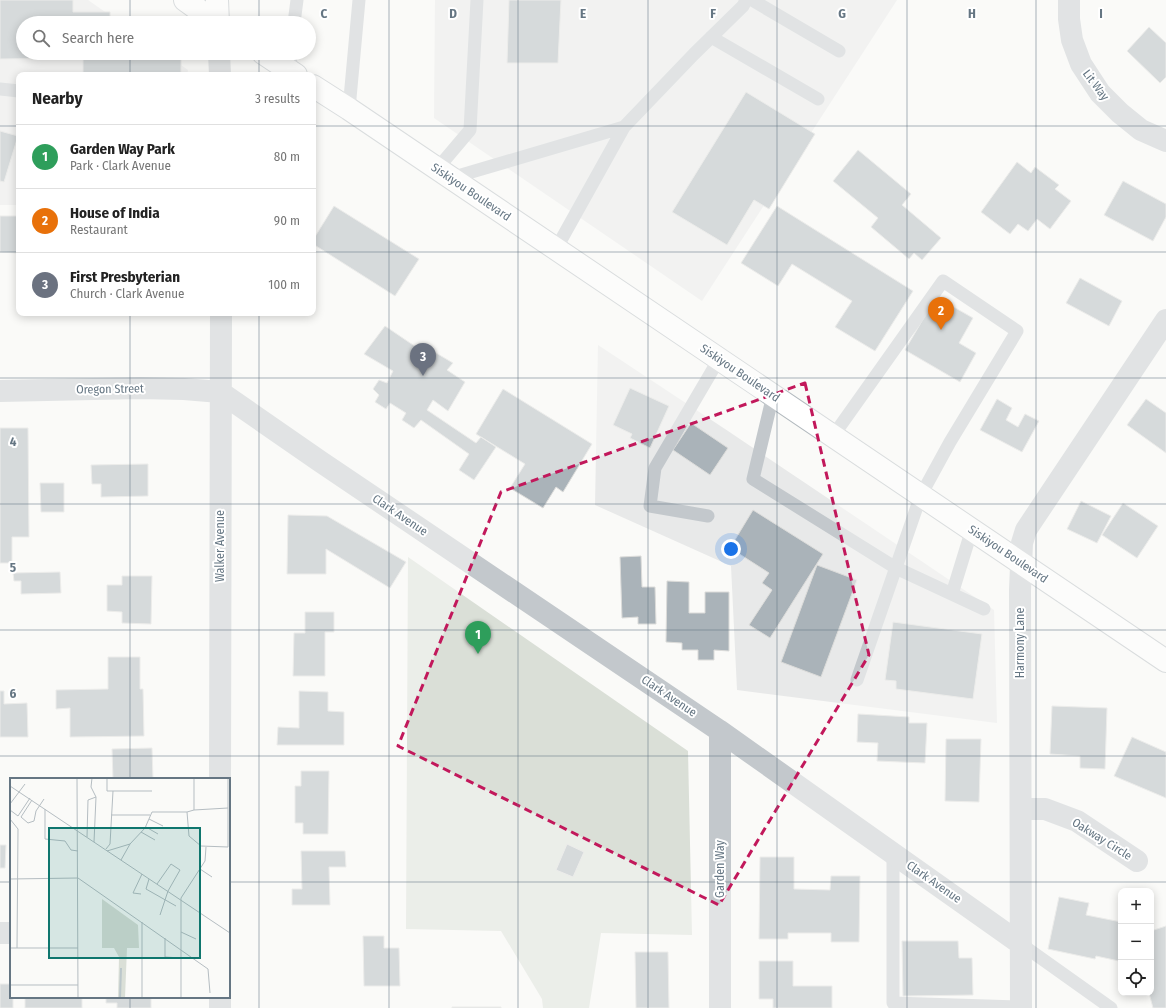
<!DOCTYPE html>
<html lang="en">
<head>
<meta charset="utf-8">
<style>
  :root { --surface:#fff; --page:#f2f2f2; --text:#222; --muted:#767676; --line:#e0e0e0; --accent:#db2777 }
  body { margin:0; font-family:"Fira Sans Condensed",sans-serif; background:var(--page); color:var(--text) }
  .controls { position:absolute; right:12px; bottom:12px; display:grid; overflow:hidden; border-radius:8px; box-shadow:0 2px 10px #0003 }
  .controls button { width:36px; height:36px; display:grid; place-items:center; padding:0; border:0; border-bottom:1px solid var(--line); background:var(--surface); color:var(--text); font:20px sans-serif }
  .you { position:absolute; left:731px; top:549px; width:14px; height:14px; margin:-10px; border:3px solid #fff; border-radius:50%; background:#1a73e8; box-shadow:0 0 0 6px #1a73e833 }
  .badge { display:grid; place-items:center; width:26px; height:26px; border-radius:50%; background:var(--accent); color:#fff; font-size:13px; font-weight:700 }
  .pin { position:absolute; translate:-50% -33px; filter:drop-shadow(0 1px 2px #0008) }
  .pin::after { content:''; position:absolute; top:21px; width:14px; height:12px; background:inherit; clip-path:polygon(0 0,100% 0,50% 100%) }
  .list { margin:0; padding:0; list-style:none }
  h2 { display:flex; justify-content:space-between; align-items:center; height:52px; margin:0; padding:0 16px; font-size:17px }
  h2 small { font-size:13px; font-weight:400; color:var(--muted) }
  .list li { display:grid; grid-template-columns:26px 1fr auto; gap:12px; align-items:center; box-sizing:border-box; height:64px; padding:0 16px; border-top:1px solid var(--line) }
  .list b { display:block; font-size:15px; white-space:nowrap }
  .list p { margin:0; font-size:13px; white-space:nowrap; color:var(--muted) }
  .list em { font-size:13px; font-style:normal; color:var(--muted) }
  .icon { flex:none; width:22px; height:22px; fill:none; stroke:currentColor; stroke-width:2; stroke-linecap:round; stroke-linejoin:round }
  .map { position:relative; flex:none; width:1166px; height:1008px; overflow:hidden }
  .search { position:absolute; background:var(--surface); box-shadow:0 2px 10px #0003; left:16px; top:16px; width:300px; height:44px; display:flex; align-items:center; gap:10px; box-sizing:border-box; padding:0 14px; border-radius:22px; color:var(--muted); font-size:15px }
  .panel { position:absolute; background:var(--surface); box-shadow:0 2px 10px #0003; left:16px; top:72px; width:300px; height:244px; border-radius:8px }
  .map>svg:first-child { display:block }
  .built { fill:#e8e9e9 }
  .green { fill:#dadfd7 }
  .building { fill:#aab3b9; stroke:#dcdcda }
  .lines { fill:none; stroke-linecap:round; stroke-linejoin:round }
  .secondary-casing { stroke:#b3babf; stroke-width:24 }
  .lane { stroke:#c3c8cc; stroke-width:13 }
  .street { stroke:#c3c8cc; stroke-width:22 }
  .secondary { stroke:#fff; stroke-width:22 }
  .marked { fill:none; stroke:#c2185b; stroke-width:3; stroke-dasharray:8 5; stroke-linejoin:round }
  .grid { fill:none; stroke:#657683; stroke-width:1; stroke-opacity:0.55 }
  .labels { text-anchor:middle; stroke-width:4; stroke-linejoin:round; paint-order:stroke }
  .street-label { font-size:12px; fill:#657683; stroke:#fff }
  .inset-river { fill:none; stroke:#bbc7cb; stroke-width:2 }
  .inset-road { fill:none; stroke:#b5bdc2; stroke-width:1 }
  .view { fill:#0f766e; fill-opacity:0.15; stroke:#0f766e; stroke-width:2 }
  .inset-edge { fill:none; stroke:#657683; stroke-width:2 }
  .grid-label { font-size:13px; text-anchor:middle; font-weight:bold; fill:#657683; stroke:#fff; stroke-width:4; stroke-linejoin:round; paint-order:stroke }
</style>
</head>
<body>
<div class="map">
<svg width="1166" height="1008" viewBox="0 0 1166 1008">
  <rect width="100%" height="100%" fill="#fafaf8"/>
  <!-- built -->
  <path class="built" d="M0 0H88L121 23H23V53H164L188 70 187 75H19V205H0Z
    M435 0H897L702 301 434 118Z
    M598 345 728 431 994 610 997 723 737 690 731 566 595 505Z"/>
  <!-- green -->
  <path class="green" d="M408 557 688 751 692 935 601 933 589 1008H543L542 999 501 931 406 929Z"/>
  <!-- building -->
  <path class="building" d="M0 0H73V12H110V23H23V53H142V58H181V75H83V58L0 59Z
    M509 0H561L558 63H507Z
    M1149 27 1166 43V77L1160 83 1127 51Z
    M746 92 815 134 769 209 754 200 727 245 672 212Z
    M0 131 18 136 4 182 0 181Z
    M858 150 911 194 902 205 941 238 922 260 914 253 909 259 871 227 878 218 833 181Z
    M1017 162 1031 173 1035 167 1059 185 1055 189 1071 201 1050 229 1037 219 1028 231 1018 224 1010 234 981 212Z
    M1123 181 1166 204V217L1153 241 1104 215Z
    M334 206 419 259 395 296 313 244V240Z
    M777 206 913 291 875 351 835 327 852 301 792 264 778 286 741 263Z
    M0 216H19V253L0 252Z
    M1080 278 1122 301 1109 326 1066 303Z
    M936 297 973 318 959 343 976 353 960 382 905 350Z
    M385 326 416 347 419 343 453 363 447 370 465 382 448 411 433 400 427 410 476 443 481 437 496 447 474 480 459 470 469 454 421 420 414 428 402 420 406 413 390 403 386 409 375 402 379 395 373 389 379 380 387 383 393 371 364 354Z
    M630 388 669 406 650 448 630 438 632 434 613 425Z
    M503 389 592 444 563 492 556 487 543 508 510 488 525 464 476 434Z
    M997 399 1012 408 1006 420 1018 427 1025 414 1039 421 1022 452 980 430Z
    M1146 399 1166 413V453L1127 425Z
    M691 423 728 448 710 475 673 450Z
    M0 428H28L29 537H12V563H0Z
    M148 464V496L101 497V484H92L91 465Z
    M40 483H64V512H41Z
    M1081 501 1111 516 1097 543 1067 529Z
    M1123 503 1158 526 1137 558 1102 535Z
    M753 510 823 554 770 638 749 625 772 590 762 583 769 573 730 548Z
    M288 515 327 516 406 562 390 588 326 549V574H287Z
    M641 556 642 587H655L656 624H638V617L622 618 620 557Z
    M817 565 857 580 821 677 781 662Z
    M60 572 61 593 21 594V581H14L13 573Z
    M122 576H152L151 624 122 623V612L107 611V585H122Z
    M667 581 689 582V613H705V592H729V651L714 650V660H698V650H682V643L666 642Z
    M305 612H334V632H325V676H293L294 633H305Z
    M893 622 982 634 973 699 896 689V681L885 680Z
    M108 657H140V689H143L144 736 70 737V708L56 709V690L108 689Z
    M0 691H4V704L27 703 28 737H0Z
    M299 691 328 692V711L344 712V745H277L278 727 299 728Z
    M1052 706 1107 708 1105 769 1080 768V756L1050 754Z
    M858 714 909 717V723H927L925 763 877 761 878 743 857 742Z
    M1132 737 1166 752V798L1114 776Z
    M946 739H981L979 802 945 801Z
    M152 748 153 779H113L112 749Z
    M301 771H329L328 834H303V823H295V786H301Z
    M567 844 584 852 573 877 556 870Z
    M0 845H6L5 868H0Z
    M301 851H345L346 867H329L330 905H292V889H302Z
    M760 857H794V889L830 890 831 876H860L859 942H831V933H788V939H759Z
    M1059 897 1089 903 1086 915 1121 922V951L1119 961 1096 956 1095 959 1048 949Z
    M1166 926V1008H1153L1149 993H1151V985H1152L1151 981V931Z
    M363 936H384V948H399L400 986H364Z
    M902 941H958L959 958H972L973 995 903 996Z
    M635 952H668L669 1008H636Z
    M759 961H793V986H832V1008H773V999H759Z
    M0 984H11V997H13V1008H0Z
    M25 997H82V1008H25Z
    M106 997H151V1008H117V1003H106Z
    M452 1007H501V1008H452Z"/>
  <g class="lines">
    <!-- secondary casing -->
    <g class="secondary-casing">
      <path id="secondary" d="M185 0 217 23
        M217 0 218 23
        M263 53 296 75
        M313 86 349 109 1166 661"/>
    </g>
    <!-- lane -->
    <path class="lane" d="M752 0 839 51
      M294 23 297 0
      M711 37 818 99
      M290 71 291 53
      M0 89 19 91
      M349 109 359 0
      M437 169 470 130 477 0
      M451 178 624 127
      M556 249 624 127 694 54 743 6 746 0
      M773 395 753 479 896 568 984 609
      M833 436 943 281 1017 331 950 442 921 495 857 680
      M708 516 650 506 655 468 719 359
      M952 594 972 529
      M893 853V1003L1021 1007
      M1021 944 1111 1008"/>
    <!-- street -->
    <path class="street" d="M1069 0V19L1072 40 1081 64 1100 93 1120 113 1141 130 1166 141
      M219 53 220 75
      M0 391 140 388 184 389 220 392 321 462 720 731 1021 944
      M720 731V1008
      M220 779 221 313
      M1021 809H1045L1077 821 1137 861
      M0 933H11
      M220 997V1008
      M1021 1008 1020 590 1022 543 1026 530 1166 320"/>
    <!-- secondary -->
    <use href="#secondary" class="secondary"/>
  </g>
  <!-- marked area -->
  <path d="M0 0H1166V1008H0ZM805 383 869 655 719 905 398 746 501 492Z" fill="#fafaf8" fill-opacity=".55" fill-rule="evenodd"/>
  <path class="marked" d="M805 383 869 655 719 905 398 746 501 492Z"/>
  <!-- grid -->
  <path class="grid" d="M130 0V23M259 0V23M389 0V1008M518 0V1008M648 0V1008M777 0V1008M907 0V1008M1036 0V1008M130 53V75M259 53V75M0 126H19M313 126H1166M0 252H19M313 252H1166M130 313V779M259 313V1008M0 378H1166M0 504H1166M0 630H1166M0 756H1166M0 882H11M229 882H1166M130 997V1008"/>
  <g class="labels">
    <!-- street labels -->
    <g class="street-label">
      <text transform="translate(1096 85) rotate(53)" y="4">Lit Way</text>
      <text transform="translate(471 192) rotate(34)" y="4">Siskiyou Boulevard</text>
      <text transform="translate(740 373) rotate(34)" y="4">Siskiyou Boulevard</text>
      <text transform="translate(110 389) rotate(-1)" y="4">Oregon Street</text>
      <text transform="translate(400 515) rotate(34)" y="4">Clark Avenue</text>
      <text transform="translate(220 546) rotate(-90)" y="4">Walker Avenue</text>
      <text transform="translate(1008 554) rotate(34)" y="4">Siskiyou Boulevard</text>
      <text transform="translate(1020 643) rotate(-90)" y="4">Harmony Lane</text>
      <text transform="translate(669 696) rotate(34)" y="4">Clark Avenue</text>
      <text transform="translate(1102 839) rotate(32)" y="4">Oakway Circle</text>
      <text transform="translate(720 869) rotate(-90)" y="4">Garden Way</text>
      <text transform="translate(934 882) rotate(35)" y="4">Clark Avenue</text>
    </g>
  </g>
  <!-- overview -->
  <g transform="translate(10 778)">
    <rect width="220" height="220" fill="#fafaf8"/>
    <path d="M92 121 128 147 129 170H117L115 220H108L109 179 104 170H92Z" fill="#dadfd7"/>
    <path class="inset-river" d="M110 220 111 190"/>
    <path class="inset-road" d="M67 0 68 220M82 0 81 9 86 19 84 64M97 0V13H103M184 0V32L177 34 179 58 191 68 218 69V0M0 8 220 155M22 22 11 39 18 45 24 43 26 33 34 21M0 26 15 6M35 31V61L55 63 61 72 68 73M0 32 8 38 20 20M184 32 218 30M101 37H140M0 41 8 51 7 170M139 41 153 48M136 49 148 56M131 54 145 62M77 59 78 22 86 19M96 71 100 66 103 13H142M97 73 120 66M111 82 120 66 135 50 142 34H177M190 91 202 99M39 100V84M0 101 68 100 198 191 200 215M139 101 136 111 166 128M147 106 161 86 170 92 158 113 150 137M131 116 123 115 132 96M132 144V220M171 154 186 161M155 160V179L171 180M0 170H68M0 207H68M171 220V120L195 83 196 69"/>
    <path class="view" d="M39 50H190V180H39Z"/>
    <rect width="220" height="220" class="inset-edge"/>
  </g>
  <g class="grid-label">
    <text x="324" y="18">C</text>
    <text x="453" y="18">D</text>
    <text x="583" y="18">E</text>
    <text x="713" y="18">F</text>
    <text x="842" y="18">G</text>
    <text x="972" y="18">H</text>
    <text x="1101" y="18">I</text>
    <text x="13" y="446">4</text>
    <text x="13" y="572">5</text>
    <text x="13" y="698">6</text>
  </g>
</svg>
<div class="controls">
<button>+</button>
<button>−</button>
<button><svg class="icon" aria-label="locate" viewBox="0 0 24 24"><circle cx="12" cy="12" r="6"/><path d="M12 2v4M12 18v4M2 12h4M18 12h4"/></svg></button>
</div>
<div class="you"></div>
<div class="pin badge" style="left:478px;top:654px;background:#2e9e5b">1</div>
<div class="pin badge" style="left:941px;top:330px;background:#e8710a">2</div>
<div class="pin badge" style="left:423px;top:376px;background:#6b7280">3</div>
<div class="search"><svg class="icon" aria-label="search" viewBox="0 0 24 24"><circle cx="10" cy="10" r="6"/><path d="M15 15l6 6"/></svg>Search here</div>
<section class="panel">
<h2>Nearby<small>3 results</small></h2>
<ul class="list">
<li><span class="badge" style="background:#2e9e5b">1</span><div><b>Garden Way Park</b><p>Park · Clark Avenue</p></div><em>80 m</em></li>
<li><span class="badge" style="background:#e8710a">2</span><div><b>House of India</b><p>Restaurant</p></div><em>90 m</em></li>
<li><span class="badge" style="background:#6b7280">3</span><div><b>First Presbyterian</b><p>Church · Clark Avenue</p></div><em>100 m</em></li>
</ul>
</section>
</div>
</body>
</html>
